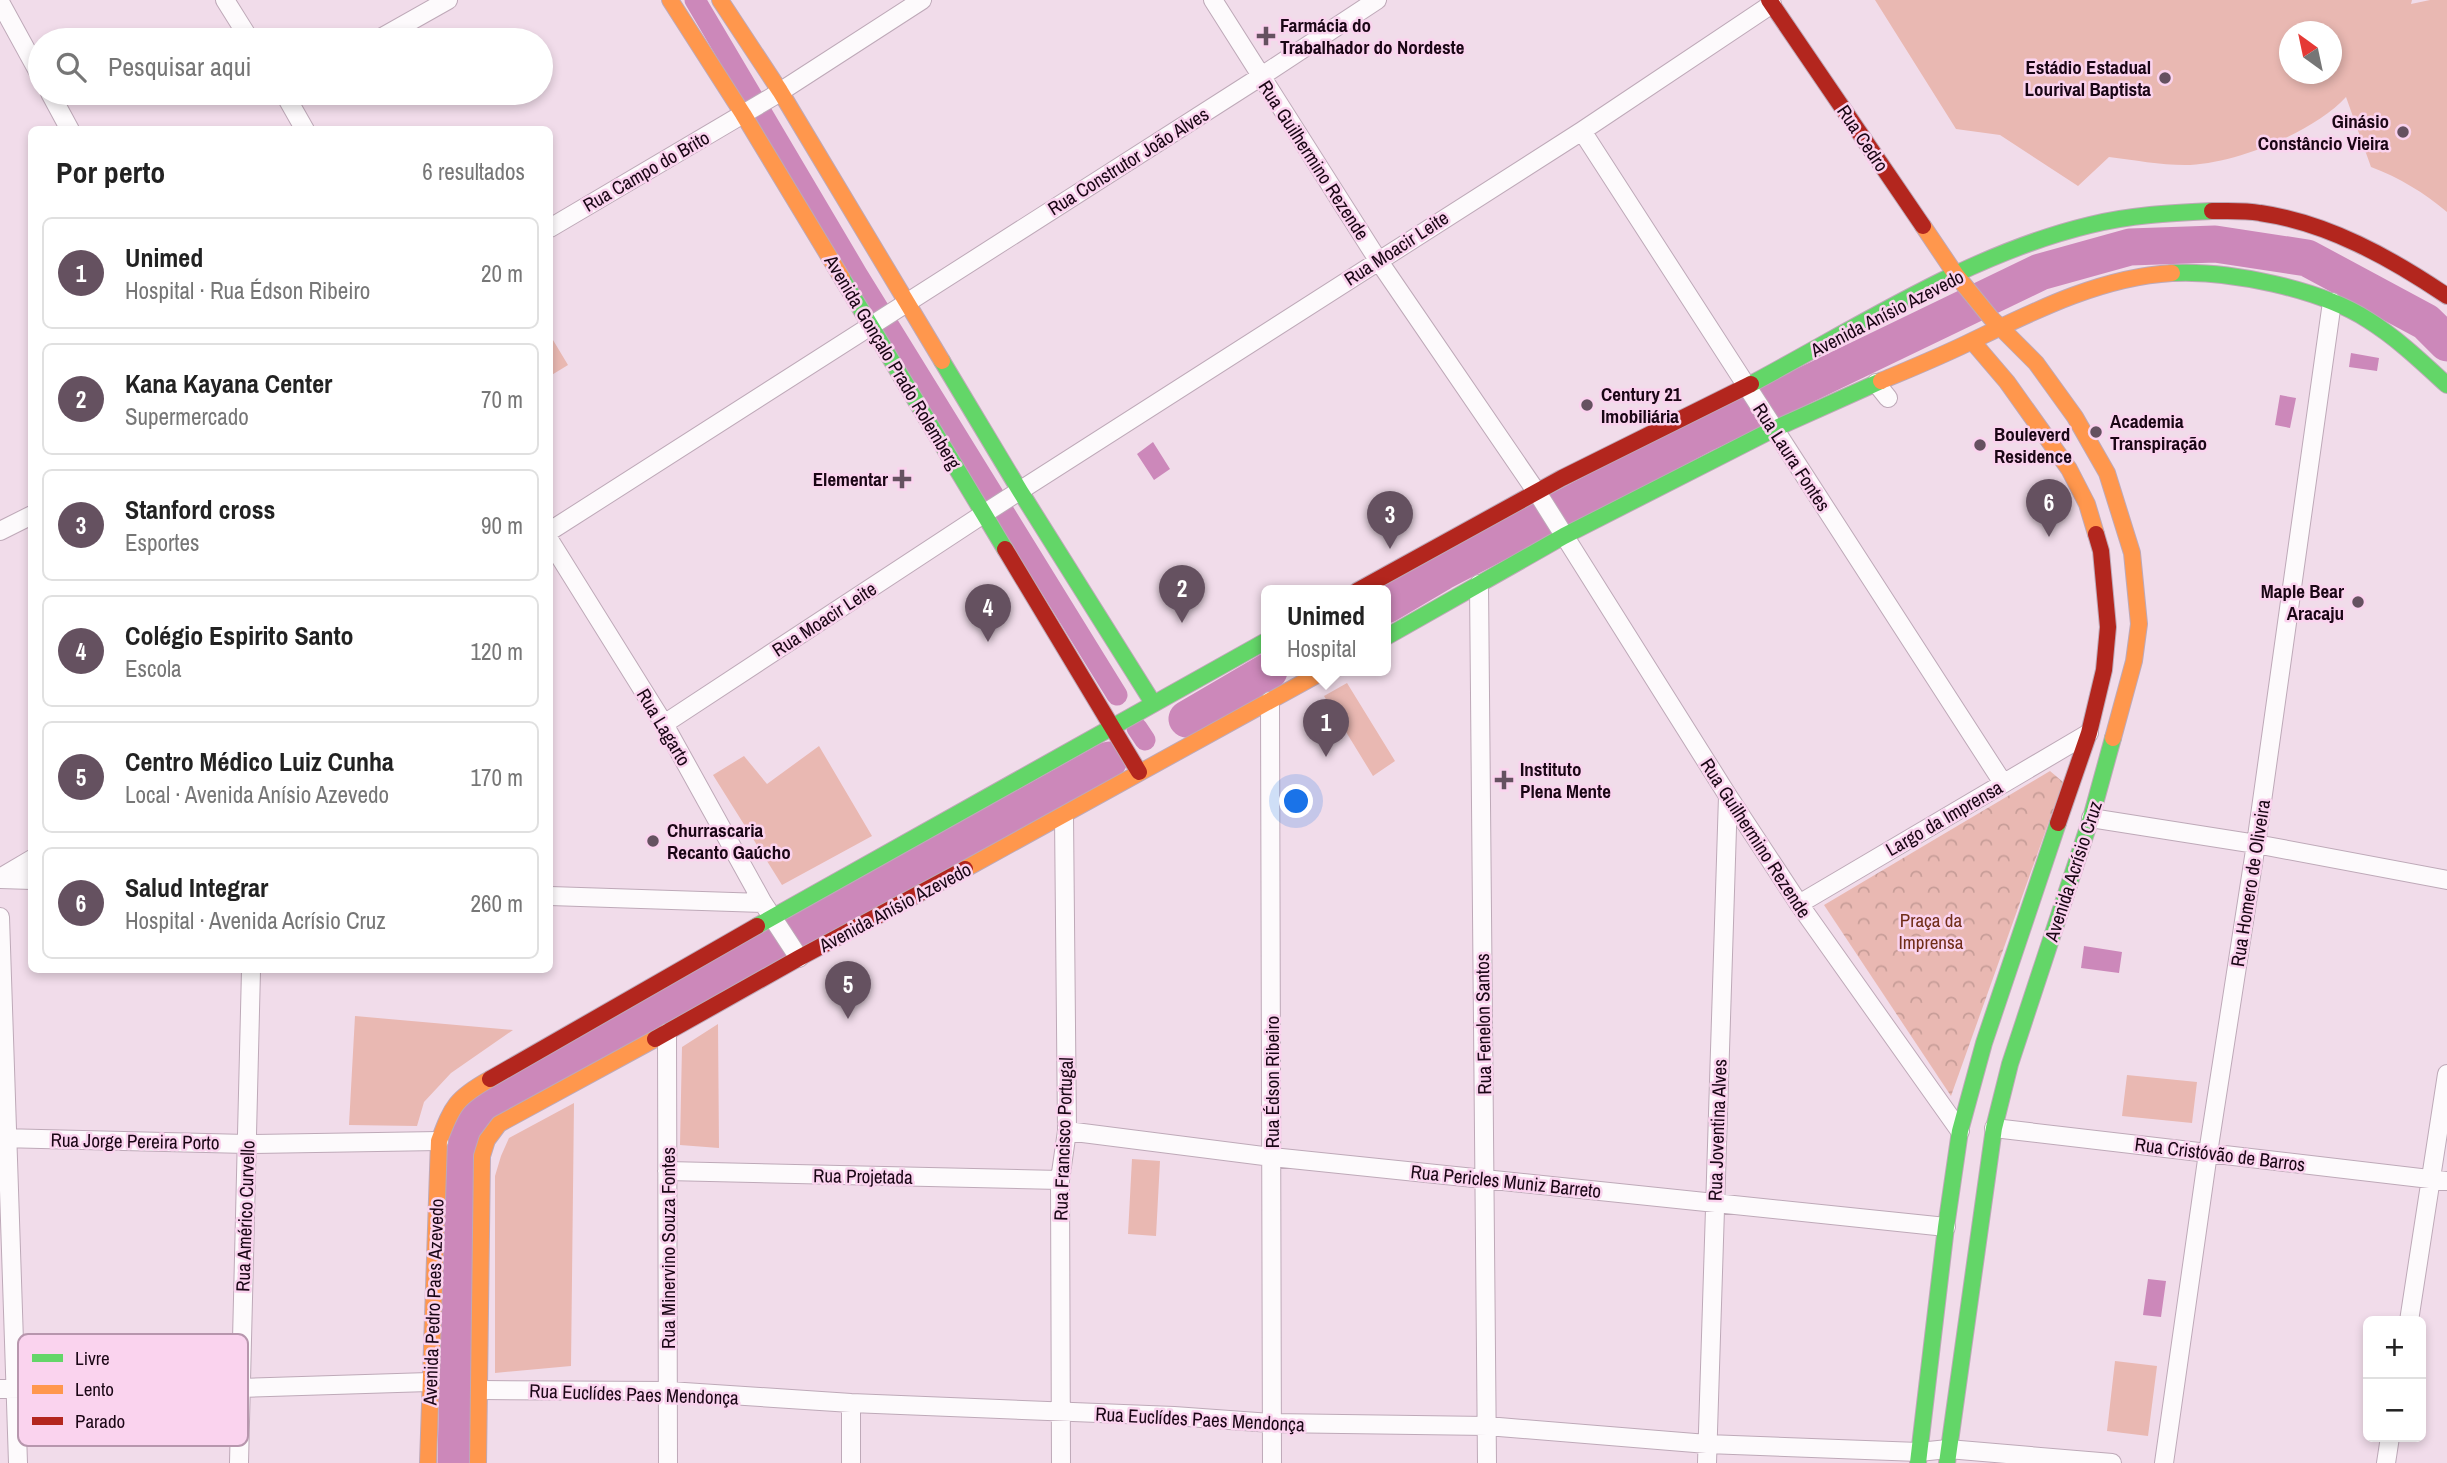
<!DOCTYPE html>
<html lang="pt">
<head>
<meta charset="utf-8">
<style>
  :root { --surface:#fff; --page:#f6f6f6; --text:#222; --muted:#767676; --line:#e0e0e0; --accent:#655160 }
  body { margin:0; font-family:"Archivo Narrow",sans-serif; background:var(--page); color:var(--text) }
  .controls { position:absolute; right:21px; bottom:21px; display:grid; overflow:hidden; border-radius:10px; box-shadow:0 4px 10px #0003 }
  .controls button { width:63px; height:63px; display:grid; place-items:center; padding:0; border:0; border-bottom:2px solid var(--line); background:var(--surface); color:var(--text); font:35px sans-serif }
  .compass { position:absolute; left:2279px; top:21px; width:63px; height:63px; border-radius:50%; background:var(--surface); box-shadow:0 4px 10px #0003; rotate:327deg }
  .you { position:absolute; left:1297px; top:802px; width:24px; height:24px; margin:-18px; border:5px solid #fff; border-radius:50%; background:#1a73e8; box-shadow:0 0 0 10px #1a73e833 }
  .badge { display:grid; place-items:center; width:46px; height:46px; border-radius:50%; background:var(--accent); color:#fff; font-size:23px; font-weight:700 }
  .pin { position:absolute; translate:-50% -58px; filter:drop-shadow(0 2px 4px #0008) }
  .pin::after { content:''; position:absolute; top:37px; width:24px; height:21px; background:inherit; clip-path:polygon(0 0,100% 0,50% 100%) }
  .popup { position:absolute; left:1261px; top:585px; width:130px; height:91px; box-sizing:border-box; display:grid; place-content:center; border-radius:10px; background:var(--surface); filter:drop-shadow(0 2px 5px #0005); font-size:23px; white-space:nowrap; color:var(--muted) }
  .popup b { font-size:26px; color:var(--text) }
  .popup::after { content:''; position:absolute; left:50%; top:100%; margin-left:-14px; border:14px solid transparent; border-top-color:var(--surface) }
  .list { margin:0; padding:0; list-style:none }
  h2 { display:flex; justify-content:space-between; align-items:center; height:91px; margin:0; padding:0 28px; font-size:30px }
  h2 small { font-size:23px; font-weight:400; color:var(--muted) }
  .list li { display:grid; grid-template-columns:46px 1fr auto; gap:21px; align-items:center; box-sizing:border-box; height:112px; margin:0 14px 14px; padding:0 14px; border:2px solid var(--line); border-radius:10px }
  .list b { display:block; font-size:26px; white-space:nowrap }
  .list p { margin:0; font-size:23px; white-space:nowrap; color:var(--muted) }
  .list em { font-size:23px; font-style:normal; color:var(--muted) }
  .icon { flex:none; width:38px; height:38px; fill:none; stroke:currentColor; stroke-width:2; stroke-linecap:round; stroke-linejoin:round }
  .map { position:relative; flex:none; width:2447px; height:1463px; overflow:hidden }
  .search { position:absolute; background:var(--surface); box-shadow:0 4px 10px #0003; left:28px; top:28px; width:525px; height:77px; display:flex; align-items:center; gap:18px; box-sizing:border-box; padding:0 24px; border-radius:38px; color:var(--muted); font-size:26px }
  .panel { position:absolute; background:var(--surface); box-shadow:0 4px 10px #0003; left:28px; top:126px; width:525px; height:847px; border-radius:10px }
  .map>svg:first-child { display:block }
  .grass { fill:#e9b8b2; fill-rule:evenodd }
  .park { fill:url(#park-crowns) }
  .water { fill:#cc88ba }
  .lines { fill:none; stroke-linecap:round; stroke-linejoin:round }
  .canal { stroke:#cc88ba; stroke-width:21 }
  .river { stroke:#cc88ba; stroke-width:37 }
  .street-casing { stroke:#bea9b8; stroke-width:20 }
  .fast-casing { stroke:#bea9b8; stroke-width:18 }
  .slow-casing { stroke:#bea9b8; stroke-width:18 }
  .jam-casing { stroke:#bea9b8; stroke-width:18 }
  .street { stroke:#fdfafc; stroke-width:18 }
  .fast { stroke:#63d668; stroke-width:16 }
  .slow { stroke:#ff974d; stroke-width:16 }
  .jam { stroke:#b3261e; stroke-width:16 }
  .poi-dot { fill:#655160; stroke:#fad3ee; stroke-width:2.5 }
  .labels { text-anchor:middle; stroke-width:5; stroke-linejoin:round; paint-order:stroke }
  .poi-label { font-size:19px; font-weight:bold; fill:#1a0615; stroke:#fad3ee; text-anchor:start }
  .street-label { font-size:19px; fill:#1a0615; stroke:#fad3ee }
  .park-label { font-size:19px; fill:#702d18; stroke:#fad3ee }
  .key { fill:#fad3ee; stroke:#b796ad; stroke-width:2 }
  .key-label { font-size:19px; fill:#1a0615 }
</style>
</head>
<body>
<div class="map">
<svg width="2447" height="1463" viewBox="0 0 2447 1463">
  <defs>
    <pattern id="park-crowns" width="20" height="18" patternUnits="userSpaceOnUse" patternTransform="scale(1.75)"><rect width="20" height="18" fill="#e9b8b2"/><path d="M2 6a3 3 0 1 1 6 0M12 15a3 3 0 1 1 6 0" fill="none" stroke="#c79d98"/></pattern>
  </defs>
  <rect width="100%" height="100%" fill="#f1dcea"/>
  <!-- grass -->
  <path class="grass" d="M1875 0H2412L2411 4 2430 0H2447V212C2423 192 2400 178 2371 167L2346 97C2314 132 2233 165 2185 165 2160 165 2134 160 2109 157L2078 186 2000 135 1956 129ZM2290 32H2332V74H2290Z
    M553 340 568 365 550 376V342Z
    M1347 683 1395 761 1373 776 1324 696Z
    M819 746 872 836 782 885 713 775 744 756 767 784Z
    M355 1016 513 1030 451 1073 424 1102 417 1126 349 1125Z
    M718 1024 719 1148 680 1145 682 1047Z
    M2127 1075 2197 1082 2192 1123 2122 1116Z
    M574 1103 571 1366 495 1373V1176L501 1156 509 1138Z
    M1132 1159 1160 1161 1156 1236 1128 1234Z
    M2115 1361 2157 1366 2148 1436 2107 1431Z"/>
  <!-- park -->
  <path class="park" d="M2050 771 2063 782 1951 1096 1824 905Z"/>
  <!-- water -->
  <path class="water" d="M2351 353 2379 358 2377 371 2349 367Z
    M2280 395 2296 398 2290 428 2275 425Z
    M1153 442 1170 469 1154 480 1137 454Z
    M2084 946 2122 952 2119 973 2081 968Z
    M2148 1279 2166 1281 2161 1317 2143 1315Z"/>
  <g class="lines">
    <!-- canal -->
    <path class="canal" d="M695 0 857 274 1117 695
      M1137 728 1145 740"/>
    <!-- river -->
    <path class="river" d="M1386 605 1442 572 1706 433 2040 272 2130 247 2215 244 2307 258 2426 322 2447 343
      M1187 719 1269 671
      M456 1463 463 1141C466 1120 481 1112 498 1101L1109 760"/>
    <!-- street casing -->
    <g class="street-casing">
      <path id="street" d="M225 0 250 40
        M1213 0 1378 260 1540 497 1728 796 1799 904 1960 1131
        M0 2 40 75
        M377 40 448 0
        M50 93 70 130
        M284 93 305 130
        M1582 131 2003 783
        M550 228 772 97 922 0
        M1876 383 1888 398
        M0 531 32 515
        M550 531 1260 77 1377 0
        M550 541 664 724 763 903 799 958
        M1479 584 1487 1463
        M1270 701 1272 1463
        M664 724 985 513 1582 131 1772 4
        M2091 818 2256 844 2447 880
        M0 878 32 859
        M0 879 32 880
        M550 896 763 903
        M1799 904 2089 733
        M0 917 18 1463
        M667 1033 668 1463
        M1994 1128 2447 1181
        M1067 1131 1272 1157 1946 1227
        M0 1138 247 1144 439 1141
        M667 1171 1060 1180
        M2409 1321 2447 1074
        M0 1389 240 1388 429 1382
        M481 1390 669 1391 851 1403 1174 1416 1271 1423 1487 1426 1707 1444 1919 1452 1948 1449 2112 1463
        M851 1403V1463
        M239 1463 251 970
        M1061 1463 1060 1180 1067 1131 1064 816
        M1707 1463 1728 796
        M2164 1463 2208 1153 2256 844 2332 302
        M2386 1463 2390 1437"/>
    </g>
    <!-- fast casing -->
    <g class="fast-casing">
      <path id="fast" d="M2172 273C2229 270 2320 289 2368 320 2397 338 2422 362 2447 385
        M842 278 1005 549
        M942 361 1020 491 1153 703
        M1751 384C1860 326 1969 254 2090 225 2130 215 2170 213 2212 211
        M1386 637 1564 536 1774 429 1881 381
        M757 926 1266 641
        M1918 1463 1946 1227 1960 1131 1984 1043 2058 823
        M1947 1463 1994 1128 2010 1064 2091 818 2113 738"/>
    </g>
    <!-- slow casing -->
    <g class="slow-casing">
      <path id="slow" d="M670 0 743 114 842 278
        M720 0 780 91 942 361
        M1923 226 1956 275 1991 318 2036 363 2075 417 2107 473 2132 553 2139 624 2134 661 2113 738
        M1972 341 2007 382 2069 469 2087 504 2096 534
        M1881 381C1912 368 1944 355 1974 340 2036 310 2102 277 2172 273
        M965 869 1324 671
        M428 1463 439 1141C452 1106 456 1098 490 1079
        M478 1463 482 1156 487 1140 499 1124 655 1039"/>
    </g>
    <!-- jam casing -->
    <g class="jam-casing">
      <path id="jam" d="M1769 0 1923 226
        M2212 211C2228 211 2244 210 2260 213 2328 223 2391 258 2447 296
        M1005 549 1139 772
        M1357 591 1562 478 1751 384
        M2058 823 2089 733 2104 670 2108 627 2101 551 2096 534
        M655 1039 799 958 965 869
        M490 1079 757 926"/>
    </g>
    <!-- street -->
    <use href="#street" class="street"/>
    <!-- fast -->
    <use href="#fast" class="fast"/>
    <!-- slow -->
    <use href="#slow" class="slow"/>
    <!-- jam -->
    <use href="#jam" class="jam"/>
  </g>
  <!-- markers -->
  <g class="poi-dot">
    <path d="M1262.5 25.5h7v7h7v7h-7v7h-7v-7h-7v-7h7z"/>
    <circle cx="2165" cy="78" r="7"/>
    <circle cx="2403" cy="132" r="7"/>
    <circle cx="1587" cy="405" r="7"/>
    <circle cx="2096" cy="432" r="7"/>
    <circle cx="1980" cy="445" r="7"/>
    <path d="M898.5 468.5h7v7h7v7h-7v7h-7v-7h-7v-7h7z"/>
    <circle cx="2358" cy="602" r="7"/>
    <path d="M1500.5 769.5h7v7h7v7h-7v7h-7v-7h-7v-7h7z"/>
    <circle cx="653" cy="841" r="7"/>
  </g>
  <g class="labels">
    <!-- poi labels -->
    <g class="poi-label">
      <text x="1280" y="32">Farmácia do<tspan x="1280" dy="22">Trabalhador do Nordeste</tspan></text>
      <text x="2151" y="74" text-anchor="end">Estádio Estadual<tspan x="2151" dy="22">Lourival Baptista</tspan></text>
      <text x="2389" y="128" text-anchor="end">Ginásio<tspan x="2389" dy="22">Constâncio Vieira</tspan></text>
      <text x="1601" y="401">Century 21<tspan x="1601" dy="22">Imobiliária</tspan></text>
      <text x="2110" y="428">Academia<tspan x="2110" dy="22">Transpiração</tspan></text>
      <text x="1994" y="441">Bouleverd<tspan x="1994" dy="22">Residence</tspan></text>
      <text x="888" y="486" text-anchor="end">Elementar</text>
      <text x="2344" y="598" text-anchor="end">Maple Bear<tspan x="2344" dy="22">Aracaju</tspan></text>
      <text x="1520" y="776">Instituto<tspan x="1520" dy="22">Plena Mente</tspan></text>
      <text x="667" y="837">Churrascaria<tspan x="667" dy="22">Recanto Gaúcho</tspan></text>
    </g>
    <!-- street labels -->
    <g class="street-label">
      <text transform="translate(1863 138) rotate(56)" y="7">Rua Cedro</text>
      <text transform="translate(1314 160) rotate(57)" y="7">Rua Guilhermino Rezende</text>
      <text transform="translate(1128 161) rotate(-32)" y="7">Rua Construtor João Alves</text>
      <text transform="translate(646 171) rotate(-30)" y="7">Rua Campo do Brito</text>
      <text transform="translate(1396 248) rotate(-33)" y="7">Rua Moacir Leite</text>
      <text transform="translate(1887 313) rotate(-27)" y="7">Avenida Anísio Azevedo</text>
      <text transform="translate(893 362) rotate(59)" y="7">Avenida Gonçalo Prado Rolemberg</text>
      <text transform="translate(1792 457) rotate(57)" y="7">Rua Laura Fontes</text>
      <text transform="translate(824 619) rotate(-33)" y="7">Rua Moacir Leite</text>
      <text transform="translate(664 727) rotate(59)" y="7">Rua Lagarto</text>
      <text transform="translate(1944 818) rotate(-30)" y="7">Largo da Imprensa</text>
      <text transform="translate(1756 838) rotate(57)" y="7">Rua Guilhermino Rezende</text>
      <text transform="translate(2073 871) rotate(-72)" y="7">Avenida Acrísio Cruz</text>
      <text transform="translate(2250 883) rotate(-81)" y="7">Rua Homero de Oliveira</text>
      <text transform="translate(895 907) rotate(-28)" y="7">Avenida Anísio Azevedo</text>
      <text transform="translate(1483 1024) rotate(-91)" y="7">Rua Fenelon Santos</text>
      <text transform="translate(1272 1082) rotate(-90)" y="7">Rua Édson Ribeiro</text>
      <text transform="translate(1717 1130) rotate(-88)" y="7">Rua Joventina Alves</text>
      <text transform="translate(1063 1139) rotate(-88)" y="7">Rua Francisco Portugal</text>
      <text transform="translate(135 1141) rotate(1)" y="7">Rua Jorge Pereira Porto</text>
      <text transform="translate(2220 1154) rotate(7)" y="7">Rua Cristóvão de Barros</text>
      <text transform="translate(863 1176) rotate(1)" y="7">Rua Projetada</text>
      <text transform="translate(1506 1181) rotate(6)" y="7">Rua Pericles Muniz Barreto</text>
      <text transform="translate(245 1216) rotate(-88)" y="7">Rua Américo Curvello</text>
      <text transform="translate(668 1248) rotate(-90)" y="7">Rua Minervino Souza Fontes</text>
      <text transform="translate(433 1302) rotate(-88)" y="7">Avenida Pedro Paes Azevedo</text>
      <text transform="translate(634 1394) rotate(2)" y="7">Rua Euclídes Paes Mendonça</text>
      <text transform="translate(1200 1419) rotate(3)" y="7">Rua Euclídes Paes Mendonça</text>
    </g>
    <!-- park labels -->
    <g class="park-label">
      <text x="1931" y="927">Praça da<tspan x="1931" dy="22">Imprensa</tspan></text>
    </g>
  </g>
  <!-- legend -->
  <rect x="18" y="1334" width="230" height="112" rx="10" class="key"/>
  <rect x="32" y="1354" width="31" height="8" fill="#63d668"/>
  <rect x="32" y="1385" width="31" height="9" fill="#ff974d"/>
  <rect x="32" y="1417" width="31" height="8" fill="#b3261e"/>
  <g class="key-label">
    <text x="75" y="1365">Livre</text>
    <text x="75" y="1396">Lento</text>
    <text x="75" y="1428">Parado</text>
  </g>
</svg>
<div class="controls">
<button>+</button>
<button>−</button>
</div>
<svg class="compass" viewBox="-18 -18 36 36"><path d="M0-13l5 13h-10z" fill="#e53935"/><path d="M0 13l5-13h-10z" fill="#767676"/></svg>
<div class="you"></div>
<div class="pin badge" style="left:1326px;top:757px">1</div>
<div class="popup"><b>Unimed</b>Hospital</div>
<div class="pin badge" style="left:1182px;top:623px">2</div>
<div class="pin badge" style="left:1390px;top:549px">3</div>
<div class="pin badge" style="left:988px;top:642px">4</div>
<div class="pin badge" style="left:848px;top:1019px">5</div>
<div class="pin badge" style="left:2049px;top:537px">6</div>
<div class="search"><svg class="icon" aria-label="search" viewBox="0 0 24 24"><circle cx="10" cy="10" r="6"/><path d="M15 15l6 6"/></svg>Pesquisar aqui</div>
<section class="panel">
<h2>Por perto<small>6 resultados</small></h2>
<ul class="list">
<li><span class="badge">1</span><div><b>Unimed</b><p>Hospital · Rua Édson Ribeiro</p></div><em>20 m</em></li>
<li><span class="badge">2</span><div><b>Kana Kayana Center</b><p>Supermercado</p></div><em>70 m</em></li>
<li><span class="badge">3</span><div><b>Stanford cross</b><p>Esportes</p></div><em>90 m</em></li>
<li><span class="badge">4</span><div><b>Colégio Espirito Santo</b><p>Escola</p></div><em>120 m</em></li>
<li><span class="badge">5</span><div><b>Centro Médico Luiz Cunha</b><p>Local · Avenida Anísio Azevedo</p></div><em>170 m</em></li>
<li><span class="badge">6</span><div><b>Salud Integrar</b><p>Hospital · Avenida Acrísio Cruz</p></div><em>260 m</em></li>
</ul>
</section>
</div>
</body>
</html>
